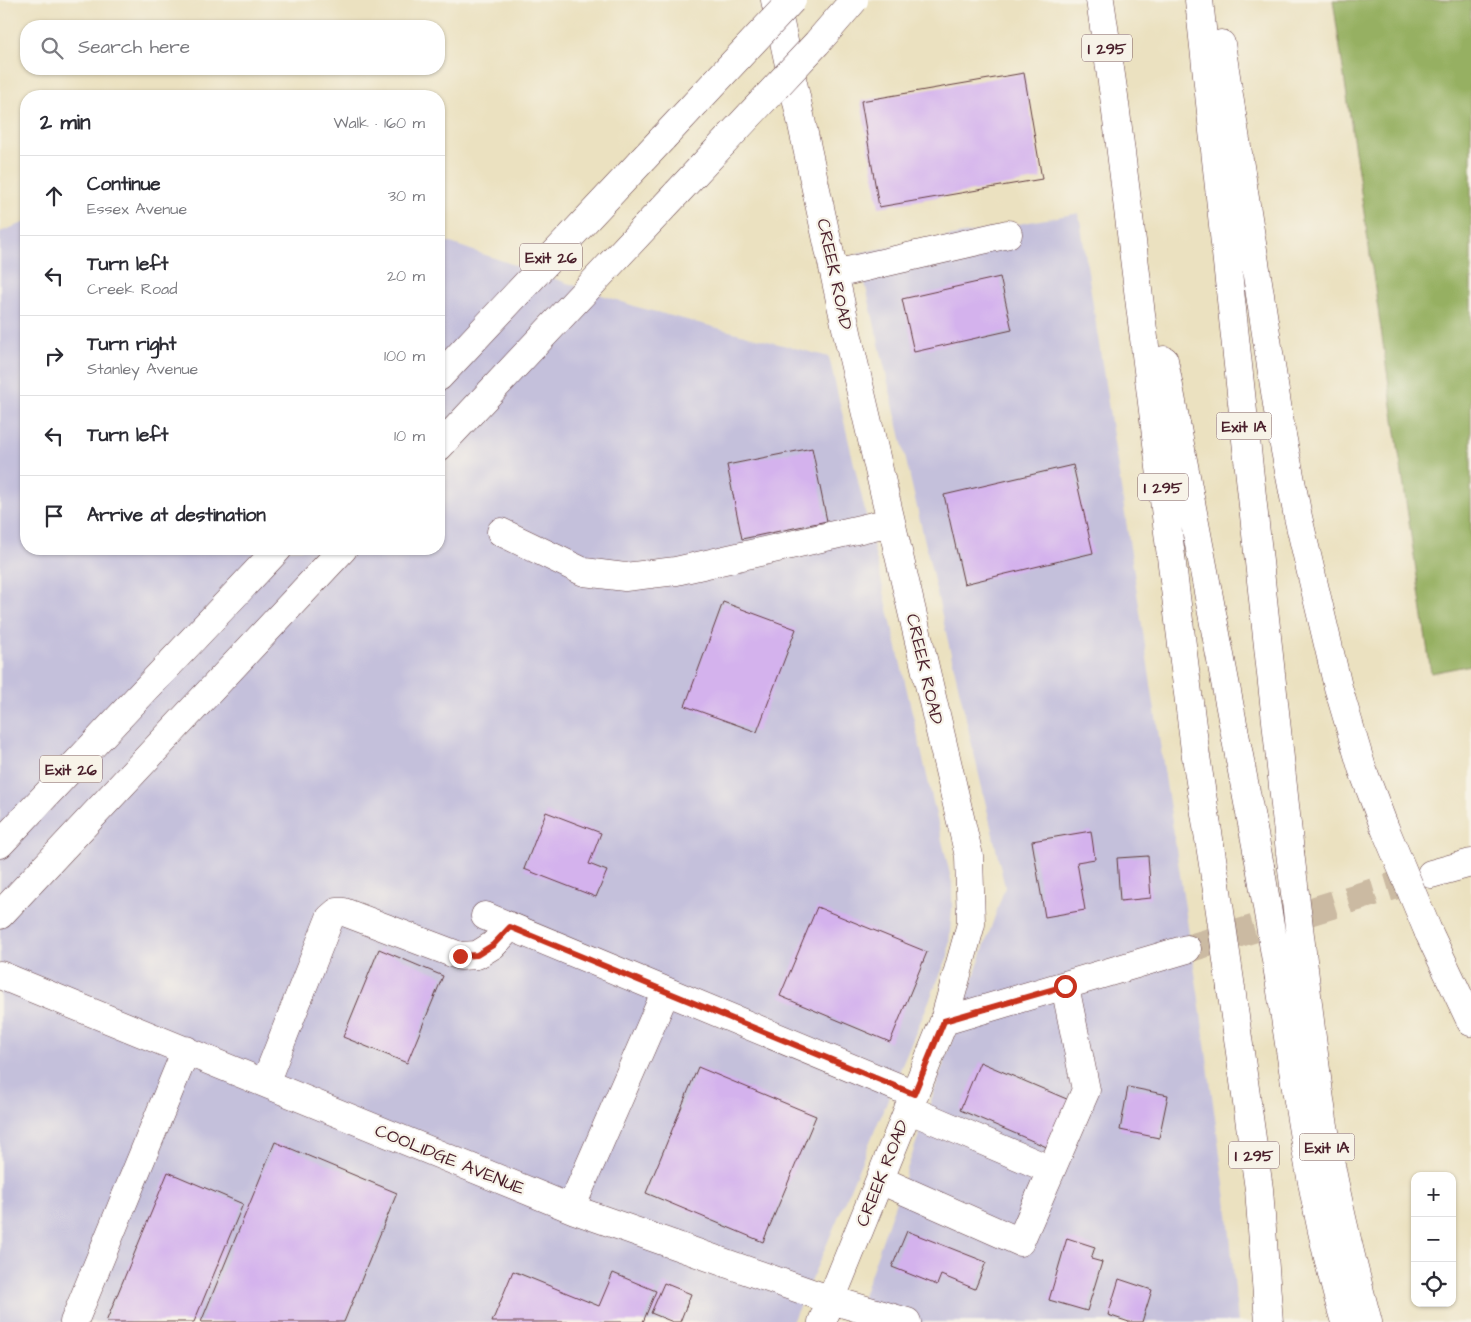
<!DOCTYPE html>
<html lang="en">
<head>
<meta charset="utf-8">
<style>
  :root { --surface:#fff; --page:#f7f7f7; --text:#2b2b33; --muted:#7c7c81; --line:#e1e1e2 }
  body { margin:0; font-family:"Architects Daughter",sans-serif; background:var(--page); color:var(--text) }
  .controls { position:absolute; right:15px; bottom:15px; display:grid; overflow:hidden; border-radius:10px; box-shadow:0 1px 4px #0004 }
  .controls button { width:45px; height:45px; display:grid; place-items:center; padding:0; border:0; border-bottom:1px solid var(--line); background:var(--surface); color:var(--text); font:25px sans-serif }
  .stop { position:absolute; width:15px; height:15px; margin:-11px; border:4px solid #c8321e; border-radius:50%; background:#fff }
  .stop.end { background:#c8321e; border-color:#fff; box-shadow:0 1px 5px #0008 }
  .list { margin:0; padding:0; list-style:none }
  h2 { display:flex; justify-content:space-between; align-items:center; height:65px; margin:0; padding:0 20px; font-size:21px }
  h2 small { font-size:16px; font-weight:400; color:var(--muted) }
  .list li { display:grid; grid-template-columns:32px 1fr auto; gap:15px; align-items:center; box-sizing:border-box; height:80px; padding:0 20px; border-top:1px solid var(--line) }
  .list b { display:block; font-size:19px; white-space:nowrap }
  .list p { margin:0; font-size:16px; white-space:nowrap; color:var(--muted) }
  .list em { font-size:16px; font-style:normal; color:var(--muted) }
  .icon { flex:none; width:28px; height:28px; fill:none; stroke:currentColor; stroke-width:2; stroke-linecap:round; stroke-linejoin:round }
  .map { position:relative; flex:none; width:1471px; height:1322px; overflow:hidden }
  .search { position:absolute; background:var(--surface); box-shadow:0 1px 4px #0004; left:20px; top:20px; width:425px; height:55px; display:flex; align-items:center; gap:12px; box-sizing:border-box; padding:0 18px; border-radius:20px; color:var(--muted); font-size:19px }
  .panel { position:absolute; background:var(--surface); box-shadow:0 1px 4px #0004; left:20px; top:90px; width:425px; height:465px; border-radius:20px }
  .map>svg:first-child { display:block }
  .industrial { fill:#c4c0db }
  .forest { fill:#96b062; stroke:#706846 }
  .building { fill:#d4b2ed }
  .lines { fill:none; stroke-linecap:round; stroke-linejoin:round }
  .minor-tunnel { stroke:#cbbaa2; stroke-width:28; stroke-dasharray:28 14; stroke-linecap:butt }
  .minor-casing { stroke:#623c41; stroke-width:29 }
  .highway-casing { stroke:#623c41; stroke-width:29 }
  .minor { stroke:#fff; stroke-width:28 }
  .highway { stroke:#fff; stroke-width:28 }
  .highway-bridge-casing { stroke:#623c41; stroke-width:29; stroke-linecap:butt }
  .highway-bridge { stroke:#fff; stroke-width:28 }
  .route { stroke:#c8321e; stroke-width:6 }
  .labels { text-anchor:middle; stroke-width:4.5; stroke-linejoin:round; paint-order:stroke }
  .shield { fill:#f7f3e8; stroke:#7e5f64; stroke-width:1 }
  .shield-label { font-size:16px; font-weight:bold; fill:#4a1f2b }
  .street-label { font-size:18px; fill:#4a1f2b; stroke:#f7f3e8 }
</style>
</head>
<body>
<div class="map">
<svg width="1471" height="1322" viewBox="0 0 1471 1322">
  <rect width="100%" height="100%" fill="#f7f3e8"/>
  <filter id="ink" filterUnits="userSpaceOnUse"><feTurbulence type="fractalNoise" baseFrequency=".02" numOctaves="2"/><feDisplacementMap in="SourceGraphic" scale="10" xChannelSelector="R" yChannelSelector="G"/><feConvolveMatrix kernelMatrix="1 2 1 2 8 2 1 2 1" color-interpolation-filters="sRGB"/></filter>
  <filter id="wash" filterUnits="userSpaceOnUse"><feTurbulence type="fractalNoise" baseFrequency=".0096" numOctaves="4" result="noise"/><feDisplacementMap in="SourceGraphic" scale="20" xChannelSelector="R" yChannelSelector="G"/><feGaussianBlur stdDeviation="1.12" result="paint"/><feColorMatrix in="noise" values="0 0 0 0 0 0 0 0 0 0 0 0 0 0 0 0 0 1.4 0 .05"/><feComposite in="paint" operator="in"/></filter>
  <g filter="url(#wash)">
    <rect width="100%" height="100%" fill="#ebe1c0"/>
    <!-- industrial -->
    <path class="industrial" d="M1079 213 1199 999 1228 1214 1238 1322H854L1005 887 858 253Z
      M26 222V549H439V239L637 307 829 357 952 883V910L948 956 824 1251 792 1322H0V232Z"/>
    <!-- forest -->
    <path class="forest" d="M1333 0H1471V665L1431 673Z"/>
    <g id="blocks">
      <!-- building -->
      <path class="building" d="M1024 73 1042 179 879 207 861 101Z
        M1000 277 1012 330 914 352 902 299Z
        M812 448 827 521 742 539 727 465Z
        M1073 465 1093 553 964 584 944 495Z
        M723 602 796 629 757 732 685 706Z
        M546 812 601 833 589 864 607 871 596 897 524 869Z
        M1091 831 1095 859 1077 862 1085 910 1045 917 1032 841Z
        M1148 856 1151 898 1120 901 1117 858Z
        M817 907 927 952 890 1042 780 996Z
        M379 949 443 976 407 1063 343 1037Z
        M980 1062 1069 1100 1049 1148 960 1110Z
        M698 1067 816 1116 763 1242 646 1193Z
        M1128 1087 1168 1095 1159 1138 1120 1130Z
        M275 1142 397 1193 344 1322H201Z
        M168 1172 243 1204 194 1322H106Z
        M907 1231 986 1262 975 1289 941 1275 937 1285 892 1267Z
        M1067 1238 1095 1247 1091 1259 1102 1262 1087 1311 1049 1300Z
        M513 1271 599 1306 613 1273 656 1291 643 1322H492Z
        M1119 1279 1152 1290 1142 1322H1129L1108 1315Z
        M664 1283 691 1294 680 1322H673L651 1313Z"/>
    </g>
  </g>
  <g filter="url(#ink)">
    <use href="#blocks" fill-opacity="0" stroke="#623c41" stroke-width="1"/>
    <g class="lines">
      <!-- minor-tunnel -->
      <path class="minor-tunnel" d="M1187 949 1430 875"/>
      <!-- minor casing -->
      <g class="minor-casing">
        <path id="minor" d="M775 0 848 337 969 856 971 924 944 1021 822 1322
          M835 274 1008 234
          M501 532 584 572 625 577 676 571 891 522
          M1431 874 1471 863
          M485 916 914 1094
          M0 975 575 1210 831 1300 907 1322
          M944 1021 1187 949
          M265 1083 330 918 337 912H344L460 956 477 955 493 945 510 927
          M908 1109 1051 1170
          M880 1180 1020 1242 1086 1090 1065 986
          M571 1208 666 991
          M74 1322 186 1050"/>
      </g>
      <!-- highway casing -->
      <g class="highway-casing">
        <path id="highway" d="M1100 0 1114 96 1195 750 1215 877
          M1199 0 1290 852
          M1221 44 1281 430 1298 517 1338 687 1362 768 1384 826
          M1164 360 1260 866
          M439 377 663 138
          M439 447 677 193
          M0 844 278 549
          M0 915 343 549
          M1428 931 1471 1022
          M1304 969C1310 1019 1315 1070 1323 1120 1334 1188 1350 1256 1368 1322
          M1279 978C1297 1094 1312 1210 1345 1322
          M1231 988 1259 1189 1269 1322"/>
      </g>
      <!-- minor -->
      <use href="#minor" class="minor"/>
      <!-- highway -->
      <use href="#highway" class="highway"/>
      <!-- highway-bridge casing -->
      <g class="highway-bridge-casing">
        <path id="highway-bridge" d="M663 138 792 0
          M677 193 817 43 854 0
          M1384 826 1428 931
          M1290 852 1304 969
          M1260 866 1279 978
          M1215 877 1231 988"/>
      </g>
      <!-- highway-bridge -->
      <use href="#highway-bridge" class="highway-bridge"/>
    </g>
  </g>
  <g class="lines" filter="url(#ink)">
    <!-- route -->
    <path class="route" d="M460 956 477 955 493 945 510 927 914 1094 944 1021 1065 986"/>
  </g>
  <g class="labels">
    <!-- shield labels -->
    <g class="shield">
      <rect x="1082" y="34.5" width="50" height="27" rx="4"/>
      <rect x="520" y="243.5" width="62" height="27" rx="4"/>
      <rect x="1216.5" y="412.5" width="55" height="27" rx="4"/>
      <rect x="1138" y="473.5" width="50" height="27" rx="4"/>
      <rect x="40" y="755.5" width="62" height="27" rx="4"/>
      <rect x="1299.5" y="1133.5" width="55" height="27" rx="4"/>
      <rect x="1229" y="1141.5" width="50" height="27" rx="4"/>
    </g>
    <g class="shield-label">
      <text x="1107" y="54">I 295</text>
      <text x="551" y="263">Exit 26</text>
      <text x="1244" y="432">Exit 1A</text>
      <text x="1163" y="493">I 295</text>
      <text x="71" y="775">Exit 26</text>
      <text x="1327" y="1153">Exit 1A</text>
      <text x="1254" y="1161">I 295</text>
    </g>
    <!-- street labels -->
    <g class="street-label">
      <text transform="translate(835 274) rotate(78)" y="6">CREEK ROAD</text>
      <text transform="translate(925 669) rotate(77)" y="6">CREEK ROAD</text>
      <text transform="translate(450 1159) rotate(22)" y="6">COOLIDGE AVENUE</text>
      <text transform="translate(882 1173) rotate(-68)" y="6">CREEK ROAD</text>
    </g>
  </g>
</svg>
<div class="controls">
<button>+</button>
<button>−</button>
<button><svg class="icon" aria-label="locate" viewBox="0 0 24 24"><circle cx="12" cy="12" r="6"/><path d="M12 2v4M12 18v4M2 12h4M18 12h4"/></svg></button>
</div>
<div class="stop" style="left:1065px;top:986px"></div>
<div class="stop end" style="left:460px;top:956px"></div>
<div class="search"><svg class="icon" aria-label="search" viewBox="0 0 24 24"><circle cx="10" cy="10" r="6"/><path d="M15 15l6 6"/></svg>Search here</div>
<section class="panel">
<h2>2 min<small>Walk · 160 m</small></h2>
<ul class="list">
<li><svg class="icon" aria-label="ahead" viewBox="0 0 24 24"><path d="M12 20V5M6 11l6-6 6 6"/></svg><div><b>Continue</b><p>Essex Avenue</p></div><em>30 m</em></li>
<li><svg class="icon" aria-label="left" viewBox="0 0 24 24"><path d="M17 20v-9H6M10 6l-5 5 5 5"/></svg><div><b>Turn left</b><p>Creek Road</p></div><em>20 m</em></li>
<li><svg class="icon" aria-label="right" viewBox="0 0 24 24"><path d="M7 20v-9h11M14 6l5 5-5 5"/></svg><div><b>Turn right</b><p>Stanley Avenue</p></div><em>100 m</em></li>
<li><svg class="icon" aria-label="left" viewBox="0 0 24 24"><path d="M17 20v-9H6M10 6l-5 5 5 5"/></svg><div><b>Turn left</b></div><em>10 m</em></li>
<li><svg class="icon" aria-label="arrive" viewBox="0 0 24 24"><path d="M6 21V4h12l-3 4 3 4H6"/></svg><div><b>Arrive at destination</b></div></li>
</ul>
</section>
</div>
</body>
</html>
